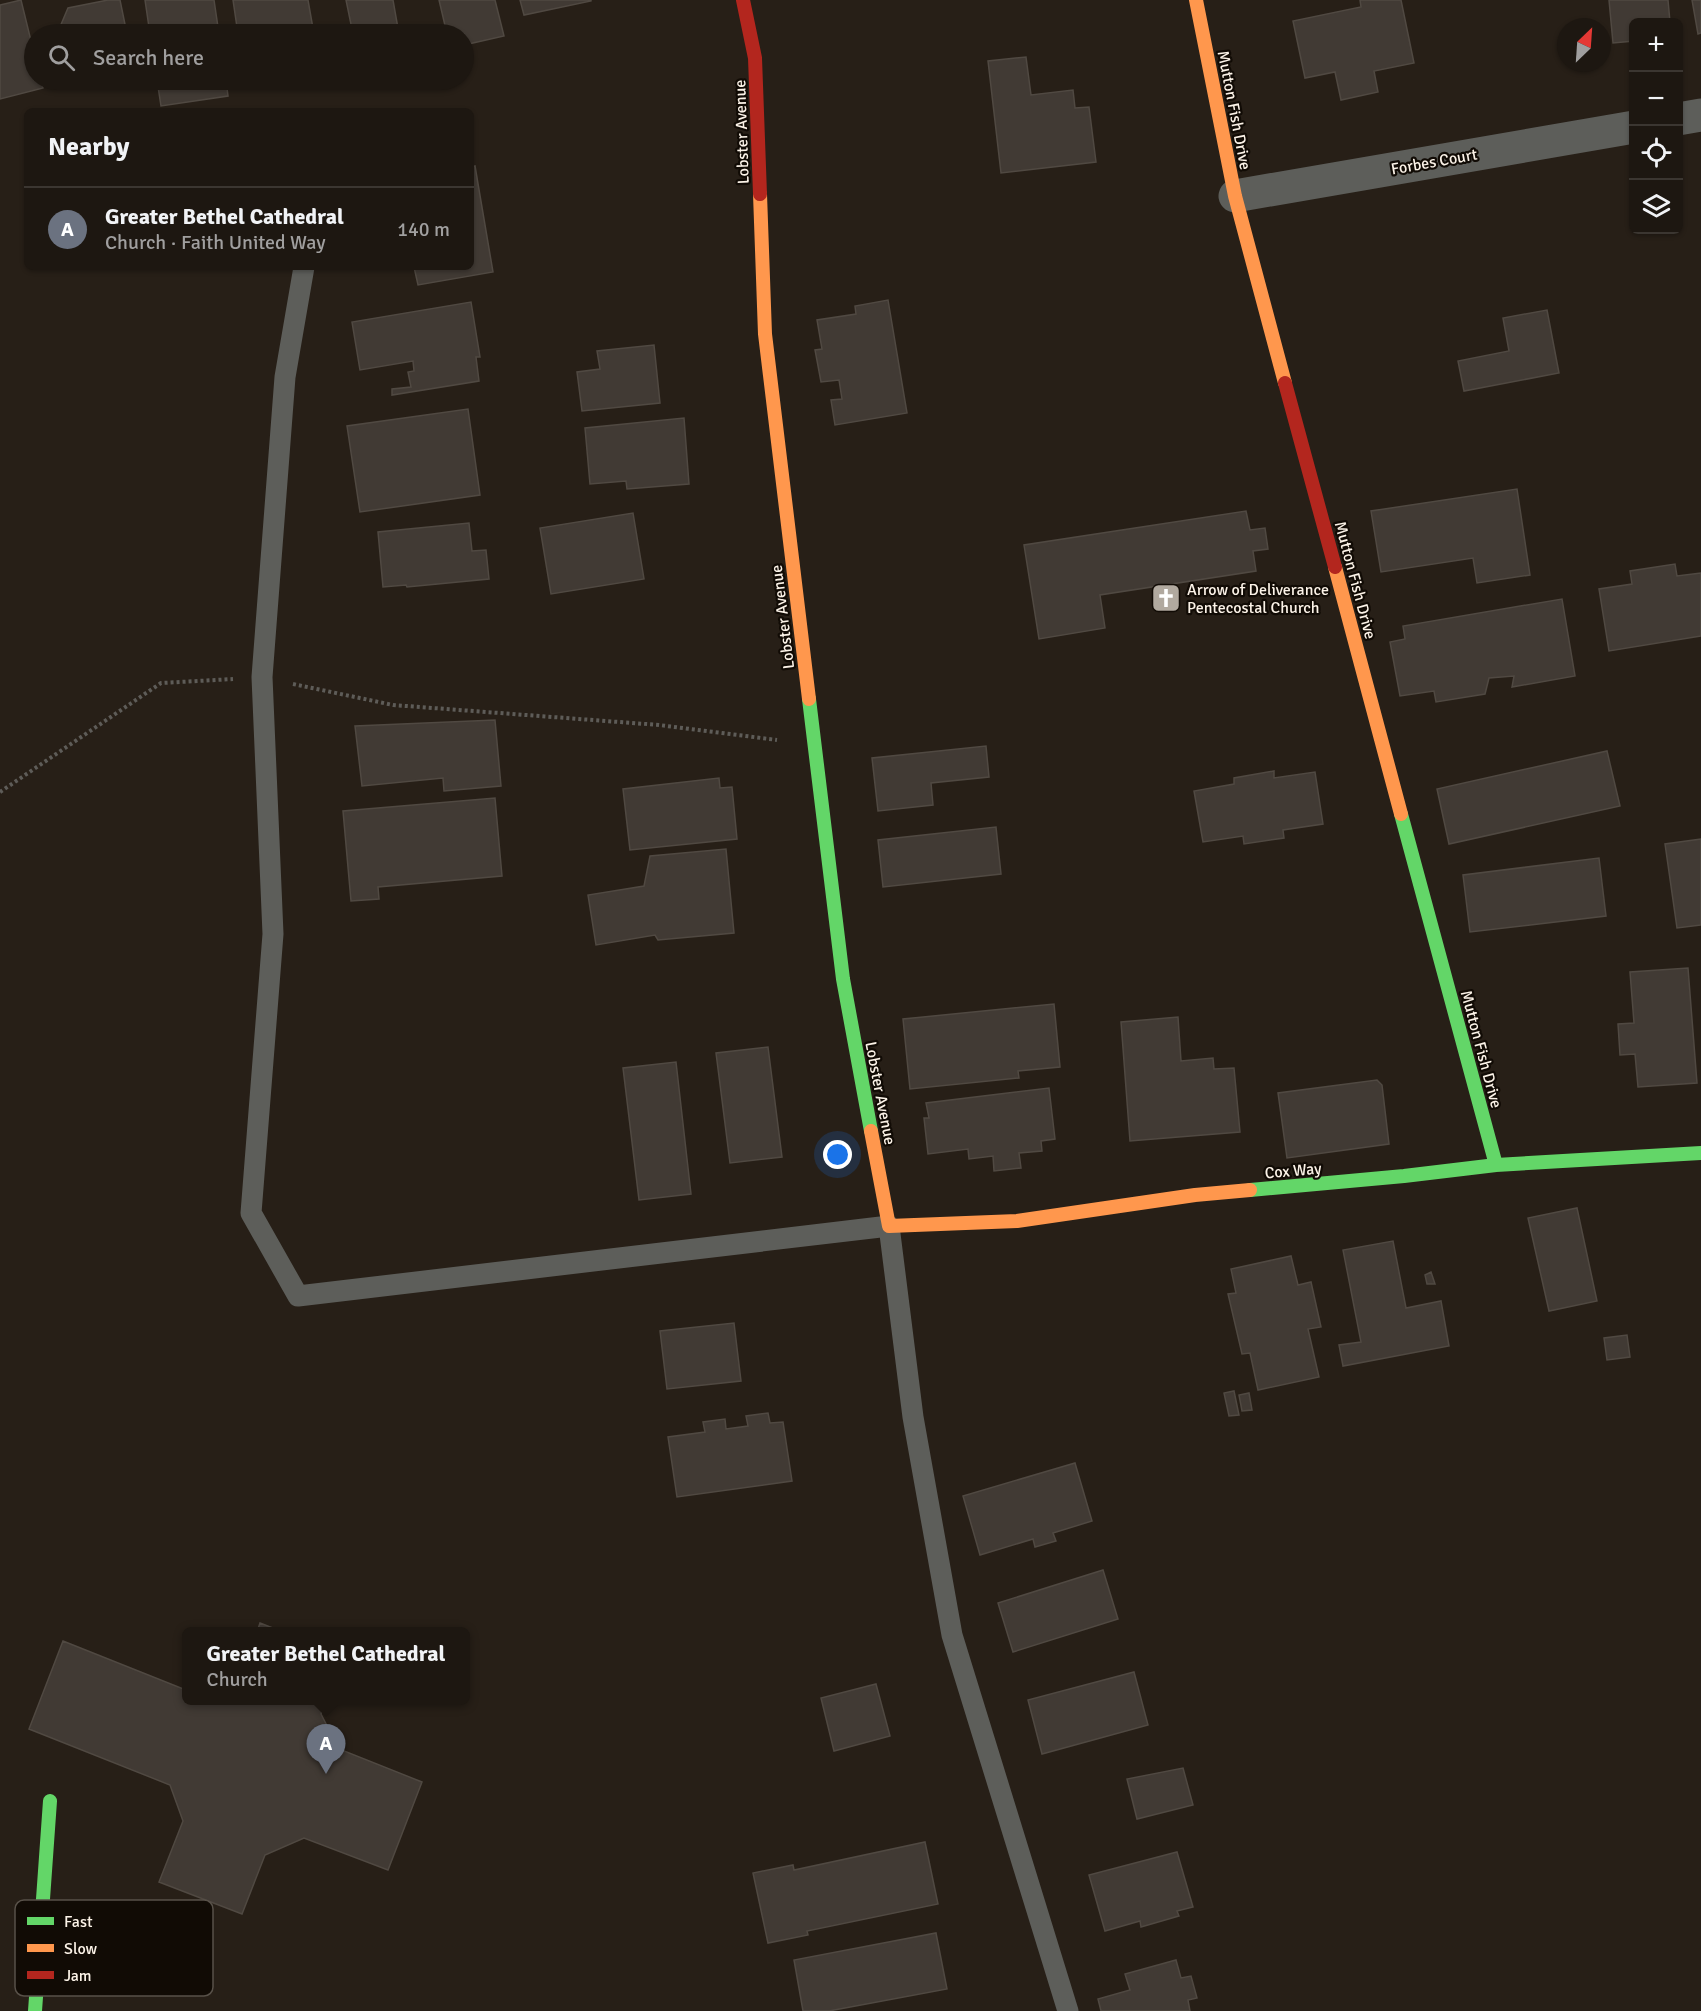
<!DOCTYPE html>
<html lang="en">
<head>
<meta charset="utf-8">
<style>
  :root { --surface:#1d1711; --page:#2a241f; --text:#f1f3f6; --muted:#a09f9f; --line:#3b3631; --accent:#d93025 }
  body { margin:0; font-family:Signika,sans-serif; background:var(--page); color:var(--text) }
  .controls { position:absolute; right:18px; top:18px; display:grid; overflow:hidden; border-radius:9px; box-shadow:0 2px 4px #0004 }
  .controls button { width:54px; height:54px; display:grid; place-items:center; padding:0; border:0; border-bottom:2px solid var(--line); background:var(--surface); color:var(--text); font:30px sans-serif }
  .compass { position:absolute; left:1557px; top:18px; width:54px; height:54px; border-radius:50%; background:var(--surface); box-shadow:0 2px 4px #0004; rotate:25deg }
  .you { position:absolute; left:838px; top:1155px; width:21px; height:21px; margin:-15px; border:4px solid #fff; border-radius:50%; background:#1a73e8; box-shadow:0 0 0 9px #1a73e833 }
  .badge { display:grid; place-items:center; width:39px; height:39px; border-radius:50%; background:var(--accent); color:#fff; font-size:20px; font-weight:700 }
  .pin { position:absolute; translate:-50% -50px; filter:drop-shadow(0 2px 3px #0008) }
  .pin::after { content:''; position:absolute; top:32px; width:21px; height:18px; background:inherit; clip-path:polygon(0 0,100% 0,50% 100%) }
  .popup { position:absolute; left:182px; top:1627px; width:288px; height:78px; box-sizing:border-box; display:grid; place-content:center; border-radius:9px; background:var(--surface); filter:drop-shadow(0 2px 4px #0005); font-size:20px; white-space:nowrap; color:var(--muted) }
  .popup b { font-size:22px; color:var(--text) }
  .popup::after { content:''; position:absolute; left:50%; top:100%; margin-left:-12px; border:12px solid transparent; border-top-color:var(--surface) }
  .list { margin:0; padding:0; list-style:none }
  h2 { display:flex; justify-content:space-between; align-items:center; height:78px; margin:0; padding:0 24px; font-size:26px }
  h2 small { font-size:20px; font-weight:400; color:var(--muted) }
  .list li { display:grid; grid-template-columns:39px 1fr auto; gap:18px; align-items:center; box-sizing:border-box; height:84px; padding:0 24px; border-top:2px solid var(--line) }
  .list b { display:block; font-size:22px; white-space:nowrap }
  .list p { margin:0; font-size:20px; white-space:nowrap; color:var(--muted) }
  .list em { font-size:20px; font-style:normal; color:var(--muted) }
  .icon { flex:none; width:33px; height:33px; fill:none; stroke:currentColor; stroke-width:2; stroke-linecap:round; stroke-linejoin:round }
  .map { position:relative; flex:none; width:1701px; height:2011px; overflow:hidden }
  .search { position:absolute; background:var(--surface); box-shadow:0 2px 4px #0004; left:24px; top:24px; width:450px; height:66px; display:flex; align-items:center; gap:15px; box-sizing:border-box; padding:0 21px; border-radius:33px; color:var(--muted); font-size:22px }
  .panel { position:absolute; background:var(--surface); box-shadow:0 2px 4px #0004; left:24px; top:108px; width:450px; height:162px; border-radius:9px }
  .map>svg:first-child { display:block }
  .building { fill:#413a34; stroke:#504942; stroke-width:1.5 }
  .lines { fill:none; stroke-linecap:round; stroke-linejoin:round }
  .path { stroke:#5e5c58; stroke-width:4; stroke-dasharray:3 3; stroke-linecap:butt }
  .lane { stroke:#5d5e5a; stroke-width:21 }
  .street { stroke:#5d5e5a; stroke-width:33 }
  .fast { stroke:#63d668; stroke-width:14 }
  .slow { stroke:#ff974d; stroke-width:14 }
  .jam { stroke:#b3261e; stroke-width:14 }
  .labels { text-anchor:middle; stroke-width:4.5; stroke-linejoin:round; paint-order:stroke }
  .street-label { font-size:16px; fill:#fcf3e8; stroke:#110b05 }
  .poi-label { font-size:16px; fill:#fcf3e8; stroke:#110b05; text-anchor:start }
  .key { fill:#110b05; stroke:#585149; stroke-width:1.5 }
  .key-label { font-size:16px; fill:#fcf3e8 }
</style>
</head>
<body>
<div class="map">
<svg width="1701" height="2011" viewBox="0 0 1701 2011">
  <rect width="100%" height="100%" fill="#271f17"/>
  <!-- building -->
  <path class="building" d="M21 0 34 53V80H41L43 88 0 99V5Z
    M108 0H120L127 34H57L68 8Z
    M145 0H214L219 34H150Z
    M233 0H308L314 34H238Z
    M346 0H393L399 34H353Z
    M439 0H495L504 36 464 45V34H447Z
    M520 0H591V1L524 15Z
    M1360 0H1401L1414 63 1374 71 1378 92 1341 100 1335 72 1305 78 1293 21 1361 7Z
    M1609 0H1668L1670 22H1634V41L1613 43Z
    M1692 0H1701V33L1698 34Z
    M1026 57 1031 95 1073 90 1075 108 1089 107 1096 162 1001 173 988 61Z
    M66 80H119L68 89Z
    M157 80H226L228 96 161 106Z
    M475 166 493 272 418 285 414 267H471V167Z
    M888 300 907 413 835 425 831 400 842 399 839 380 821 382 815 350 822 349 817 320 856 314 855 306Z
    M471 302 480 357H476L479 381 392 395V389L411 387 408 372 414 371 413 361 360 370 352 322Z
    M1547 310 1559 373 1464 391 1458 361 1509 351 1503 318Z
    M654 345 660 403 582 411 577 372 600 369 597 351Z
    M468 409 480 495 360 512 347 426Z
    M684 418 689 484 627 489 626 481 590 484 585 428Z
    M1517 489 1530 575 1477 583 1473 558 1381 572 1371 511Z
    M1246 511 1250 530 1265 528 1268 549 1253 551 1256 571 1100 595 1105 628 1039 639 1024 545Z
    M633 513 644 579 551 594 540 528Z
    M469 523 472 551 486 550 489 579 407 587 406 585 383 587 378 532Z
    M1675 564 1677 576 1701 573V636L1609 651 1599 589 1632 584 1630 571Z
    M1562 599 1575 676 1512 687 1514 676 1489 678 1485 694 1436 702 1434 691 1400 696 1390 642 1405 639 1403 626Z
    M495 720 501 786 444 791 443 778 362 786 355 726Z
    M986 746 989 777 931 783 933 805 878 811 872 758Z
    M1607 751 1620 806 1449 844 1437 789Z
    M1274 771V778L1315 772 1323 824 1283 830 1284 838 1244 844 1243 836 1203 842 1194 791 1234 784V778Z
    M719 778 720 788 732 787 737 839 630 850 623 789Z
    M495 798 502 876 378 887 379 899 351 901 343 811Z
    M996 827 1001 874 883 887 878 840Z
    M1701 839V925L1677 928 1665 844Z
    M726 849 734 933 658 940 655 935 596 945 588 895 644 886 650 856Z
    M1599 858 1606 916 1470 932 1463 875Z
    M1688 968 1697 1083 1638 1087 1635 1054 1620 1055 1618 1024 1634 1023 1630 972Z
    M1054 1004 1060 1067 1018 1071 1019 1078 910 1089 903 1019Z
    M1178 1017 1181 1061 1213 1058 1214 1069 1234 1068 1240 1132 1130 1141 1121 1022Z
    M768 1047 782 1157 730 1163 716 1053Z
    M676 1062 691 1194 639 1200 623 1068Z
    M1377 1080 1382 1085 1389 1144 1287 1158 1278 1093Z
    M1049 1088 1055 1139 1041 1141 1042 1151 1019 1153 1021 1168 994 1171 993 1156 969 1159 968 1149 928 1154 924 1118H929L926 1103Z
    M1577 1208 1597 1301 1549 1311 1528 1218Z
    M1393 1241 1406 1308 1441 1301 1449 1346 1343 1366 1339 1345 1361 1342 1343 1250Z
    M1291 1256 1298 1285 1311 1282 1321 1327 1308 1329 1319 1377 1258 1390 1250 1353 1242 1354 1228 1294 1236 1293 1231 1269Z
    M1431 1272 1435 1284H1427L1425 1275Z
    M734 1323 741 1381 667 1389 660 1331Z
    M1627 1335 1630 1357 1607 1360 1604 1338Z
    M1234 1391 1239 1415 1229 1416 1224 1393Z
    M1249 1393 1252 1410 1242 1411 1239 1395Z
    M768 1413 770 1423 783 1422 792 1481 677 1497 668 1437 705 1432 703 1422 725 1419 726 1429 748 1426 746 1416Z
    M1075 1463 1092 1521 1053 1533 1056 1541 1035 1547 1033 1539 980 1555 963 1496Z
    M1103 1570 1118 1619 1013 1652 998 1603Z
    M260 1623 283 1632H257Z
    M63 1641 186 1690V1700H326L321 1714 339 1749 422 1782 388 1870 304 1838 265 1855 242 1914 159 1882 183 1821 170 1785 29 1729Z
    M1134 1672 1148 1725 1042 1754 1028 1700Z
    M876 1684 890 1736 834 1751 821 1698Z
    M1183 1768 1193 1805 1137 1819 1127 1779Z
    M925 1842 938 1904 807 1931 808 1935 768 1943 753 1873 793 1865 794 1870Z
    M1177 1852 1193 1907 1177 1911 1179 1916 1141 1927 1140 1921 1105 1931 1089 1875Z
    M936 1933 947 1989 829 2011H803L794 1960Z
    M1176 1960 1181 1978 1191 1976 1197 1998 1188 2000 1190 2011H1101L1098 1999 1130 1990 1125 1974Z"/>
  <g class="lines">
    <!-- path -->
    <path class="path" d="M293 684 393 705 659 725 777 740
      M0 792 161 683 233 679"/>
    <!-- lane -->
    <path class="lane" d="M304 267 285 377 262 677 273 934 251 1213 298 1296 889 1226 913 1417 952 1635 1068 2011"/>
    <!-- street -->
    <path class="street" d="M1678 119 1701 115
      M1235 196 1634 127"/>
    <!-- fast -->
    <path class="fast" d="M809 699 843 979 871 1131
      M1401 814 1496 1165
      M1250 1190 1404 1176 1496 1165 1701 1153
      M35 2011 50 1801"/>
    <!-- slow -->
    <path class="slow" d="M1196 0 1235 196 1285 383
      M760 194 765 334 809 699
      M1335 567 1401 814
      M871 1131 889 1226 1017 1221 1195 1195 1250 1190"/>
    <!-- jam -->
    <path class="jam" d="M743 0 755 58 760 194
      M1285 383 1335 567"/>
  </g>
  <!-- icons -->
  <defs>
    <g id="church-square" transform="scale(1.5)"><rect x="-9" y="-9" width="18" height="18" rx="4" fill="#b1a99f" stroke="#110b05"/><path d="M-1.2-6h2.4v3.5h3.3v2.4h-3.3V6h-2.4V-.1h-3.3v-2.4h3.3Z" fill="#fff"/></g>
  </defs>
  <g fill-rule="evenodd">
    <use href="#church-square" x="1166" y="598"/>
  </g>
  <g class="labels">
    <!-- street labels -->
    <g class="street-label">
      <text transform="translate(1235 110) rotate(79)" y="6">Mutton Fish Drive</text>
      <text transform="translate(741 132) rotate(-92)" y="6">Lobster Avenue</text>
      <text transform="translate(1434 161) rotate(-10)" y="6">Forbes Court</text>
      <text transform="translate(1356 580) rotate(75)" y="6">Mutton Fish Drive</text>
      <text transform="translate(782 617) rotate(-97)" y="6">Lobster Avenue</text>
      <text transform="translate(1482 1049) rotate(75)" y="6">Mutton Fish Drive</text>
      <text transform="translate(881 1093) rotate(79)" y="6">Lobster Avenue</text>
      <text transform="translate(1293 1170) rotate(-5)" y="6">Cox Way</text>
    </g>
    <!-- poi labels -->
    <g class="poi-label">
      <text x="1187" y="595">Arrow of Deliverance<tspan x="1187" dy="18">Pentecostal Church</tspan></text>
    </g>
  </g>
  <!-- legend -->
  <rect x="15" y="1900" width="198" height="96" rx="9" class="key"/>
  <rect x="27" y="1917" width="27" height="8" fill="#63d668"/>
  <rect x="27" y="1944" width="27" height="8" fill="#ff974d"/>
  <rect x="27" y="1971" width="27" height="8" fill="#b3261e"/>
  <g class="key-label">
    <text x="64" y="1927">Fast</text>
    <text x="64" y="1954">Slow</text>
    <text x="64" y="1981">Jam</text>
  </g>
</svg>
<div class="controls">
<button>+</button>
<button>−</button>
<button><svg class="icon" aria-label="locate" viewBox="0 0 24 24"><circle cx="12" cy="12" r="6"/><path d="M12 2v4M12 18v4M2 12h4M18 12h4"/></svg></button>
<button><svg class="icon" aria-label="layers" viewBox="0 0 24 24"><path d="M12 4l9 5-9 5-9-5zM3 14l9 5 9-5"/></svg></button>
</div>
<svg class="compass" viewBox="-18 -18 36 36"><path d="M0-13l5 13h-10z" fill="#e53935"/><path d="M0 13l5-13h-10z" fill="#a09f9f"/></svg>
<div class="you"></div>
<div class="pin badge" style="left:326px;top:1774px;background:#6b7280">A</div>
<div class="popup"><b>Greater Bethel Cathedral</b>Church</div>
<div class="search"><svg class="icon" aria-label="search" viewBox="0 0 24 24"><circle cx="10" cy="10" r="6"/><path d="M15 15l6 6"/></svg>Search here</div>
<section class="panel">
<h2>Nearby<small></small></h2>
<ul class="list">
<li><span class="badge" style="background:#6b7280">A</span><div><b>Greater Bethel Cathedral</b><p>Church · Faith United Way</p></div><em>140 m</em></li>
</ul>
</section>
</div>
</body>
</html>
